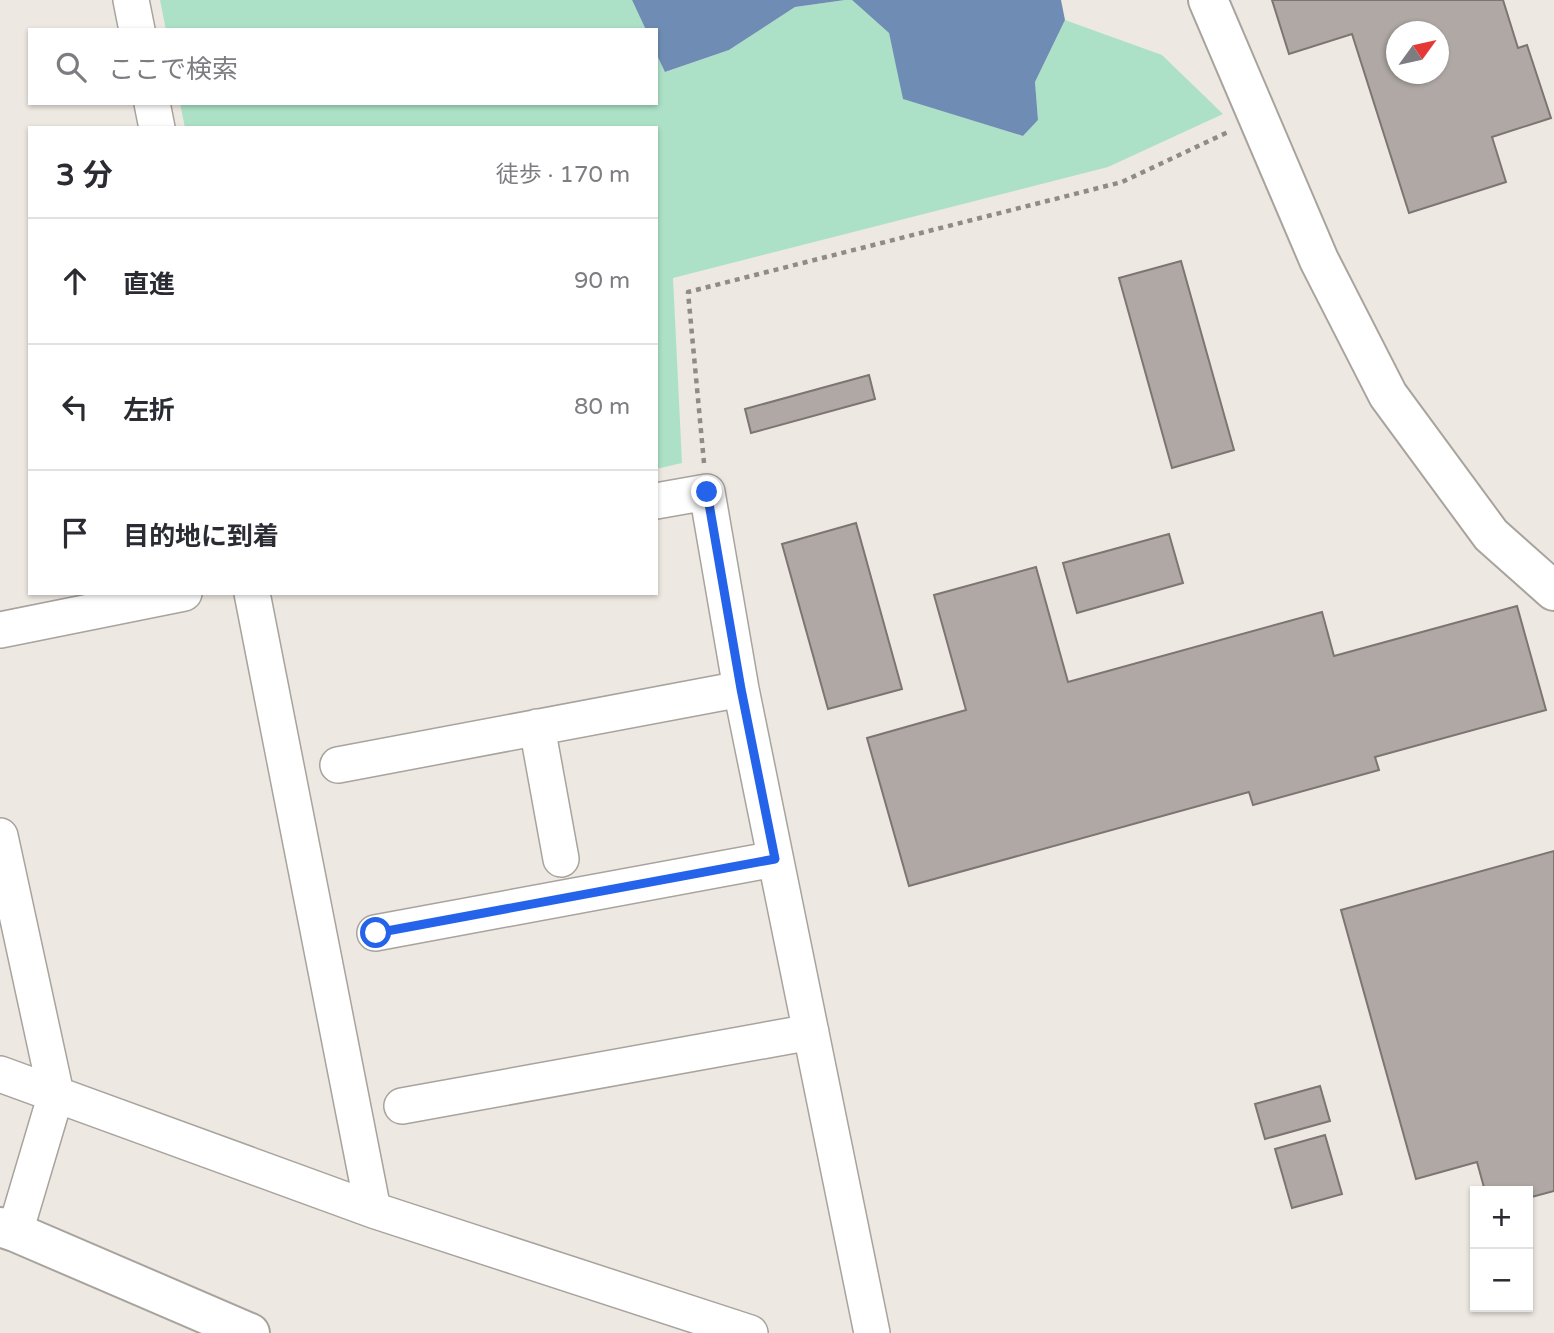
<!DOCTYPE html>
<html lang="ja">
<head>
<meta charset="utf-8">
<style>
  :root { --surface:#fff; --page:#f2f2f3; --text:#2b2b33; --muted:#7c7c81; --line:#e1e1e2 }
  body { margin:0; font-family:"Varela Round","Noto Sans JP",sans-serif; background:var(--page); color:var(--text) }
  .controls { position:absolute; right:21px; bottom:21px; display:grid; overflow:hidden; border-radius:0px; box-shadow:0 2px 5px #0004 }
  .controls button { width:63px; height:63px; display:grid; place-items:center; padding:0; border:0; border-bottom:2px solid var(--line); background:var(--surface); color:var(--text); font:35px sans-serif }
  .compass { position:absolute; left:1386px; top:21px; width:63px; height:63px; border-radius:50%; background:var(--surface); box-shadow:0 2px 5px #0004; rotate:57deg }
  .stop { position:absolute; width:21px; height:21px; margin:-16px; border:5px solid #2563eb; border-radius:50%; background:#fff }
  .stop.end { background:#2563eb; border-color:#fff; box-shadow:0 2px 7px #0008 }
  .list { margin:0; padding:0; list-style:none }
  h2 { display:flex; justify-content:space-between; align-items:center; height:91px; margin:0; padding:0 28px; font-size:30px }
  h2 small { font-size:23px; font-weight:400; color:var(--muted) }
  .list li { display:grid; grid-template-columns:46px 1fr auto; gap:21px; align-items:center; box-sizing:border-box; height:126px; padding:0 28px; border-top:2px solid var(--line) }
  .list b { display:block; font-size:26px; white-space:nowrap }
  .list em { font-size:23px; font-style:normal; color:var(--muted) }
  .icon { flex:none; width:38px; height:38px; fill:none; stroke:currentColor; stroke-width:2; stroke-linecap:round; stroke-linejoin:round }
  .map { position:relative; flex:none; width:1554px; height:1333px; overflow:hidden }
  .search { position:absolute; background:var(--surface); box-shadow:0 2px 5px #0004; left:28px; top:28px; width:630px; height:77px; display:flex; align-items:center; gap:18px; box-sizing:border-box; padding:0 24px; border-radius:0px; color:var(--muted); font-size:26px }
  .panel { position:absolute; background:var(--surface); box-shadow:0 2px 5px #0004; left:28px; top:126px; width:630px; height:469px; border-radius:0px }
  .map>svg:first-child { display:block }
  .green { fill:#ace1c7 }
  .water { fill:#6f8db4 }
  .building { fill:#afa8a4; stroke:#7c7572; stroke-width:2; fill-rule:evenodd }
  .lines { fill:none; stroke-linecap:round; stroke-linejoin:round }
  .minor-casing { stroke:#a8a39d; stroke-width:38 }
  .tertiary-casing { stroke:#a8a39d; stroke-width:42 }
  .path { stroke:#8f8b87; stroke-width:4.5; stroke-dasharray:5 5; stroke-linecap:butt }
  .minor { stroke:#fff; stroke-width:35 }
  .tertiary { stroke:#fff; stroke-width:38 }
  .route { stroke:#2563eb; stroke-width:9 }
</style>
</head>
<body>
<div class="map">
<svg width="1554" height="1333" viewBox="0 0 1554 1333">
  <rect width="100%" height="100%" fill="#eee8e2"/>
  <!-- green -->
  <path class="green" d="M160 0H632L646 30H166Z
    M845 0H852L889 33 904 99 1023 136 1038 120 1035 82 1065 20 1162 55 1223 114 1108 167 673 278 682 463 656 469V128H185L180 103H656V53L666 72 729 50 795 7Z"/>
  <!-- water -->
  <path class="water" d="M632 0H845L795 7 729 50 665 72 656 53V30H646Z
    M852 0H1061L1065 20 1035 82 1038 120 1023 136 903 99 889 33Z"/>
  <!-- building -->
  <path class="building" d="M1272 0H1503L1518 48 1527 45 1551 118 1492 137 1506 182 1409 213 1352 34 1289 54ZM1396 32H1438V74H1396Z
    M1181 261 1234 450 1172 468 1119 278Z
    M869 375 875 399 751 433 745 409Z
    M856 523 902 689 828 709 782 544Z
    M1169 534 1183 583 1077 613 1063 563Z
    M1036 567 1068 682 1322 612 1334 656 1517 606 1546 710 1375 757 1379 770 1253 805 1249 792 909 886 867 738 966 710 934 595Z
    M1554 851V1191L1528 1198V1191H1485L1477 1162 1416 1179 1341 910Z
    M1320 1086 1330 1121 1265 1139 1255 1104Z
    M1325 1135 1342 1194 1292 1208 1275 1149Z"/>
  <g class="lines">
    <!-- minor casing -->
    <g class="minor-casing">
      <path id="minor" d="M131 0 137 30
        M152 103 157 128
        M656 501 707 492 741 689 872 1333
        M252 593 373 1210 750 1333
        M0 630 184 593
        M537 727 561 859
        M338 765 741 689
        M0 836 56 1094 15 1232
        M375 933 775 859
        M0 1074 373 1210
        M402 1106 811 1032"/>
    </g>
    <!-- tertiary casing -->
    <g class="tertiary-casing">
      <path id="tertiary" d="M1208 0 1319 260 1388 395 1491 535 1554 591
        M0 1227 15 1232 250 1333"/>
    </g>
    <!-- path -->
    <path class="path" d="M704 463 688 292 1122 182 1228 132"/>
    <!-- minor -->
    <use href="#minor" class="minor"/>
    <!-- tertiary -->
    <use href="#tertiary" class="tertiary"/>
  </g>
  <g class="lines">
    <!-- route -->
    <path class="route" d="M376 933 775 859 741 689 707 492"/>
  </g>
</svg>
<div class="controls">
<button>+</button>
<button>−</button>
</div>
<svg class="compass" viewBox="-18 -18 36 36"><path d="M0-13l5 13h-10z" fill="#e53935"/><path d="M0 13l5-13h-10z" fill="#7c7c81"/></svg>
<div class="stop" style="left:376px;top:933px"></div>
<div class="stop end" style="left:707px;top:492px"></div>
<div class="search"><svg class="icon" aria-label="search" viewBox="0 0 24 24"><circle cx="10" cy="10" r="6"/><path d="M15 15l6 6"/></svg>ここで検索</div>
<section class="panel">
<h2>3 分<small>徒歩 · 170 m</small></h2>
<ul class="list">
<li><svg class="icon" aria-label="ahead" viewBox="0 0 24 24"><path d="M12 20V5M6 11l6-6 6 6"/></svg><div><b>直進</b></div><em>90 m</em></li>
<li><svg class="icon" aria-label="left" viewBox="0 0 24 24"><path d="M17 20v-9H6M10 6l-5 5 5 5"/></svg><div><b>左折</b></div><em>80 m</em></li>
<li><svg class="icon" aria-label="arrive" viewBox="0 0 24 24"><path d="M6 21V4h12l-3 4 3 4H6"/></svg><div><b>目的地に到着</b></div></li>
</ul>
</section>
</div>
</body>
</html>
